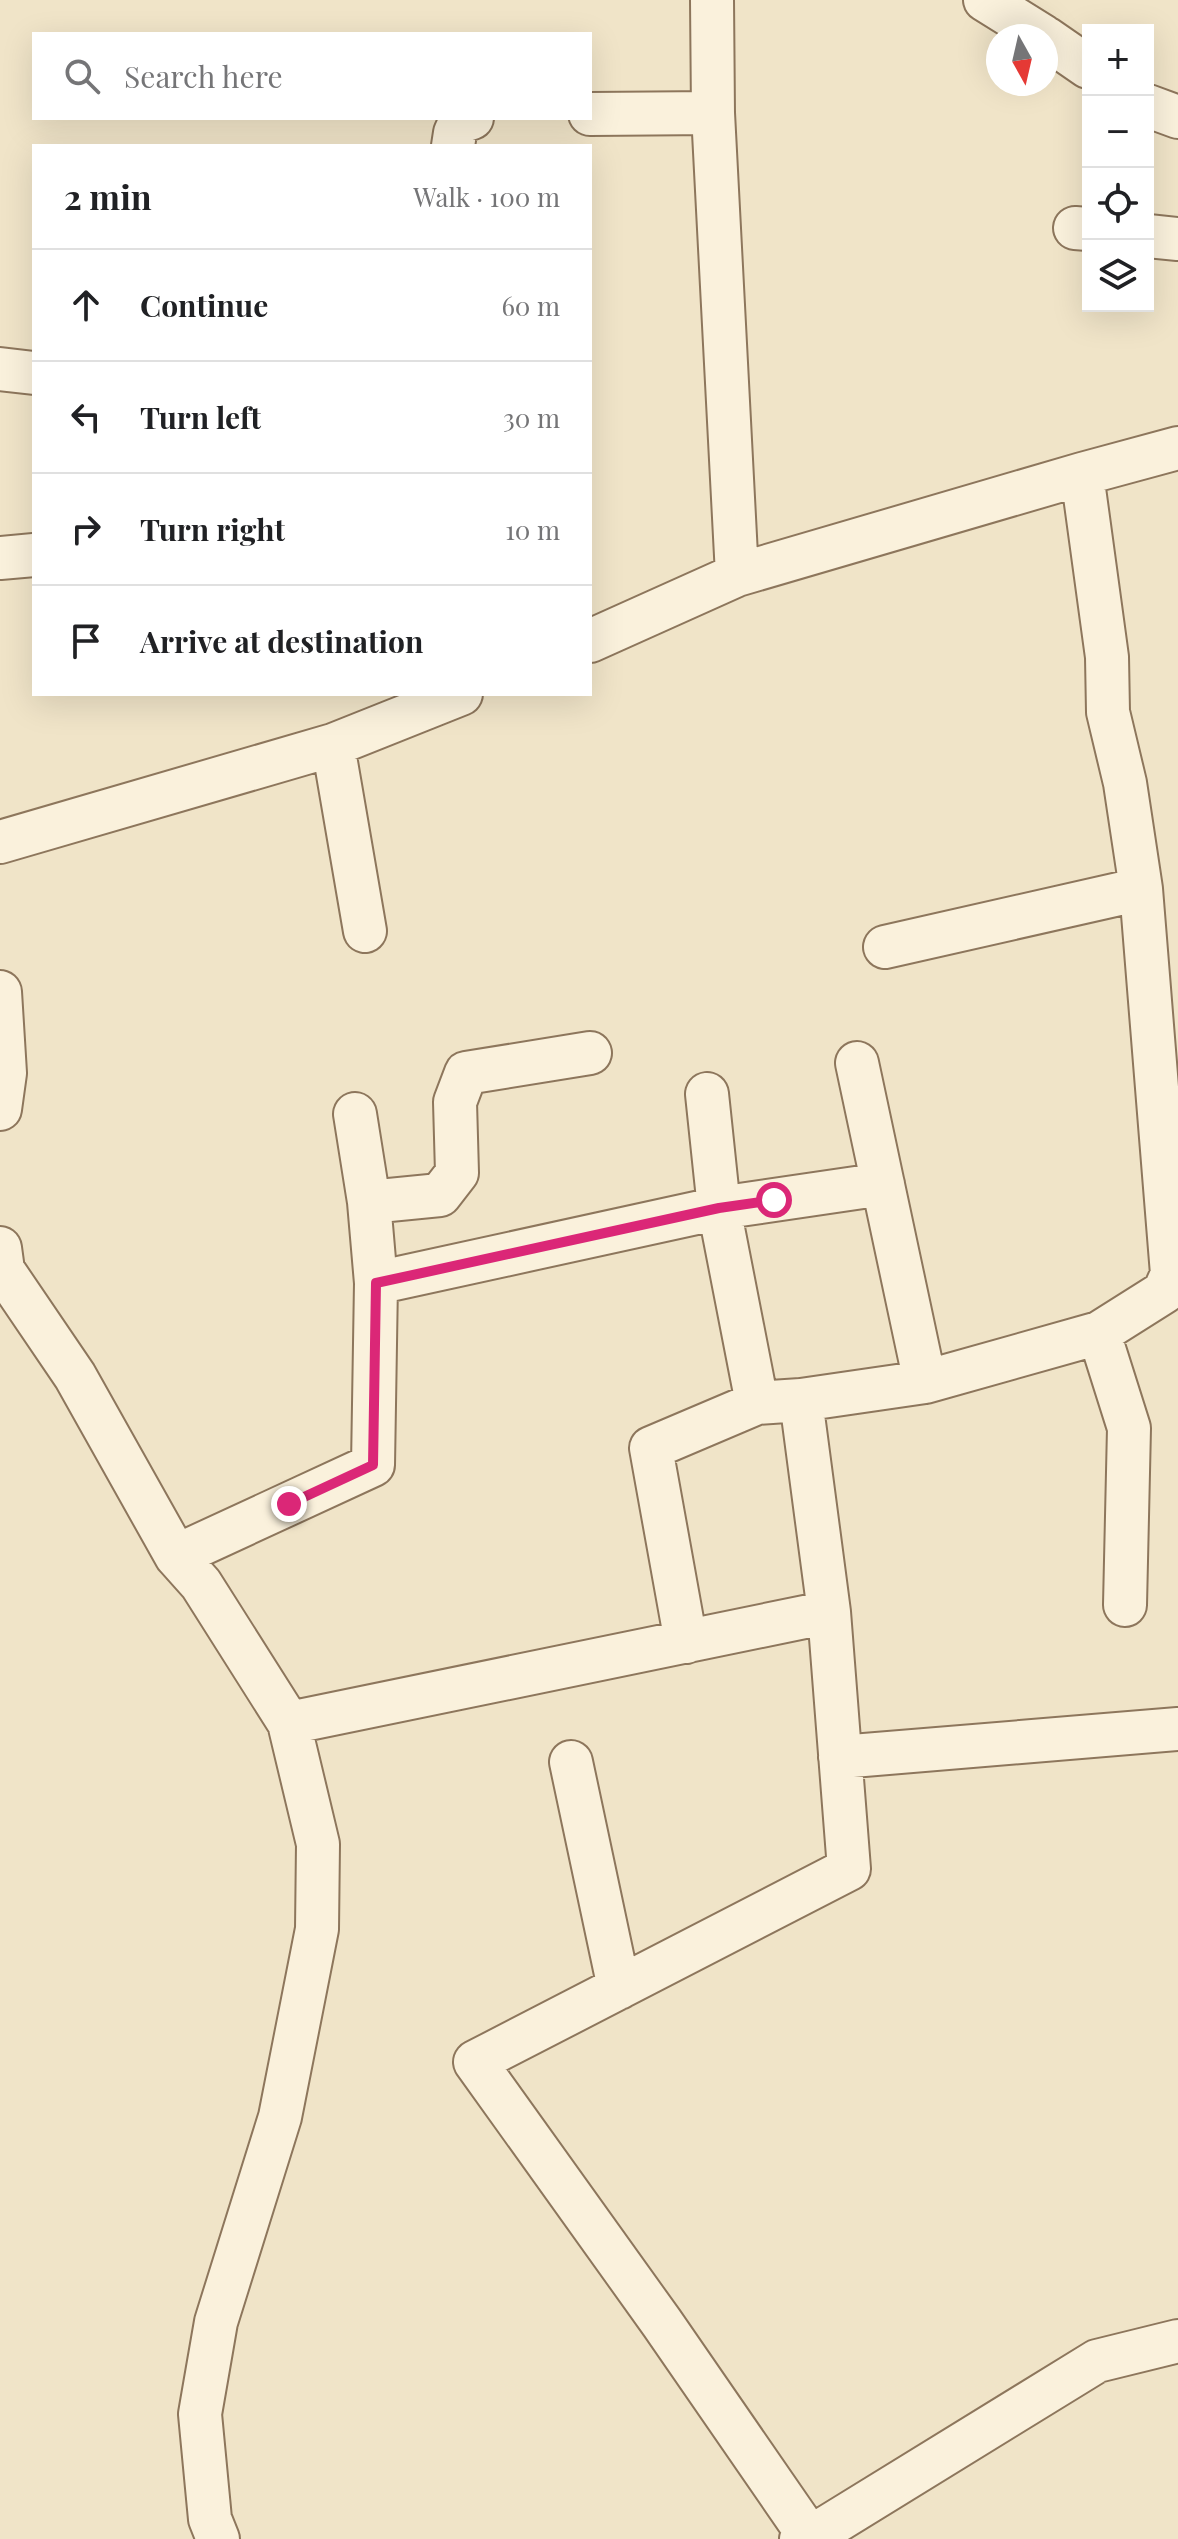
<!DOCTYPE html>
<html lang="en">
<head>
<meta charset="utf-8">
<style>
  :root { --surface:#fff; --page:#f2f2f2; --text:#202124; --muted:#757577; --line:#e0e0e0 }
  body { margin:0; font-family:"Playfair Display",serif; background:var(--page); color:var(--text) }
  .controls { position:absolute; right:24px; top:24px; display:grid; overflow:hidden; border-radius:0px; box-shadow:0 8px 32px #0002 }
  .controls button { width:72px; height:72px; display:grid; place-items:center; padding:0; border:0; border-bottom:2px solid var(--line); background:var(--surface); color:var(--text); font:40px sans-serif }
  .compass { position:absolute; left:986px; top:24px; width:72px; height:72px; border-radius:50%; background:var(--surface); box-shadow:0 8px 32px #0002; rotate:172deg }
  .stop { position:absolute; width:24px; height:24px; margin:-18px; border:6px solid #db2777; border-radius:50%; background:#fff }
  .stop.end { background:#db2777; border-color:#fff; box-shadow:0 2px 8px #0008 }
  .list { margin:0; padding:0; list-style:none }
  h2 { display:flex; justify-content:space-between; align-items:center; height:104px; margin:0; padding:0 32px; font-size:34px }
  h2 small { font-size:26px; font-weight:400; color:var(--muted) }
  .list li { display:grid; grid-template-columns:52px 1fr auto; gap:24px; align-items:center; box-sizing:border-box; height:112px; padding:0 32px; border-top:2px solid var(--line) }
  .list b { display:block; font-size:30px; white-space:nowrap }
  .list em { font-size:26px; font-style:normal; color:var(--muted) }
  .icon { flex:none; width:44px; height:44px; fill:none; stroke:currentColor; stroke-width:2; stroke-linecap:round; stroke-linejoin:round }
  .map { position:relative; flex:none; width:1178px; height:2539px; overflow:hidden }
  .search { position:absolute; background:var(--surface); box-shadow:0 8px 32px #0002; left:32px; top:32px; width:560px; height:88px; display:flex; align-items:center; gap:20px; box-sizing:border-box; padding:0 28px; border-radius:0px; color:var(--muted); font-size:30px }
  .panel { position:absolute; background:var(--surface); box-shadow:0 8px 32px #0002; left:32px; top:144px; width:560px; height:552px; border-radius:0px }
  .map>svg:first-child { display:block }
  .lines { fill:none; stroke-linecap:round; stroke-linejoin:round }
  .street-casing { stroke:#8d765c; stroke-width:46 }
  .street { stroke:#faf1dc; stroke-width:42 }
  .route { stroke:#db2777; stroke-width:10 }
</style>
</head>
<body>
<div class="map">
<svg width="1178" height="2539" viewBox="0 0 1178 2539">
  <rect width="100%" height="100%" fill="#f0e4c8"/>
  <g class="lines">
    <!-- street casing -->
    <g class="street-casing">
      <path id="street" d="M712 0 713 113 737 575
        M985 0 1043 36
        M1046 38 1088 67
        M1148 106 1178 117
        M590 114 713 113
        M453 146 455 133 460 122 472 118
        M1075 228 1088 229
        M1148 236 1178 239
        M0 369 34 373
        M0 558 34 555
        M590 641 737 575 1082 474 1178 448
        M333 745 365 931
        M0 842 333 745 461 694
        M885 947 1141 889
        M0 992 5 1073 0 1109
        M857 1063 925 1382
        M707 1094 719 1208 757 1403
        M369 1202 440 1195 457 1173 455 1102 466 1073 590 1053
        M0 1248 3 1270 75 1376 176 1556 201 1584 289 1723 318 1844 317 1929 280 2117 216 2322 200 2414 210 2519 218 2539
        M376 1283 719 1208 883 1184
        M1099 1333 1129 1428 1125 1605
        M801 1400 925 1382 1099 1333 1164 1292 1172 1274 1141 889 1125 783 1108 712 1107 657 1082 474
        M176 1556 373 1465 376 1283 369 1202 355 1114
        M686 1642 651 1448 757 1403 801 1400 829 1612
        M289 1723 829 1612 849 1869 475 2062 662 2323 811 2539
        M840 1757 1178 1729
        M571 1762 619 1988
        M801 2539 811 2537 1097 2361 1178 2341"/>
    </g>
    <!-- street -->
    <use href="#street" class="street"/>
  </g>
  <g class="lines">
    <!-- route -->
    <path class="route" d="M289 1504 373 1465 376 1283 719 1208 774 1200"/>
  </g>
</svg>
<div class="controls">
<button>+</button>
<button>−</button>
<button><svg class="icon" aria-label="locate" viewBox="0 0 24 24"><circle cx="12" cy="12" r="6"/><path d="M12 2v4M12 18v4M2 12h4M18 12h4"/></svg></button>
<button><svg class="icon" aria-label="layers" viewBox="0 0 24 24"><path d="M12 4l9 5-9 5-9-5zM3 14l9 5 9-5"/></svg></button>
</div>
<svg class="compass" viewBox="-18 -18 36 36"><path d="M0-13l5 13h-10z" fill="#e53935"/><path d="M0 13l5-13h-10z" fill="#757577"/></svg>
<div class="stop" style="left:774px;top:1200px"></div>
<div class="stop end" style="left:289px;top:1504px"></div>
<div class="search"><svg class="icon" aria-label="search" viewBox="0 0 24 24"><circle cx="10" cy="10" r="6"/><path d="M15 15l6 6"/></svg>Search here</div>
<section class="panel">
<h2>2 min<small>Walk · 100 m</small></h2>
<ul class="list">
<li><svg class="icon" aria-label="ahead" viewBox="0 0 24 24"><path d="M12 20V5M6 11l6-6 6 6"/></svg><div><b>Continue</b></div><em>60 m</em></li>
<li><svg class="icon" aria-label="left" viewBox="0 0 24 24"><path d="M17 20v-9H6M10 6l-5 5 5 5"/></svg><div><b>Turn left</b></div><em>30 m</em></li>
<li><svg class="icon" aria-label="right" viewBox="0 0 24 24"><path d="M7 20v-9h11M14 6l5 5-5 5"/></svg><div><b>Turn right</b></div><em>10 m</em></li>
<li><svg class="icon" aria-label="arrive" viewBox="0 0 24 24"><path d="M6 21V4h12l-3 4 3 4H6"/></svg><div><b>Arrive at destination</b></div></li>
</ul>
</section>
</div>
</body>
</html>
